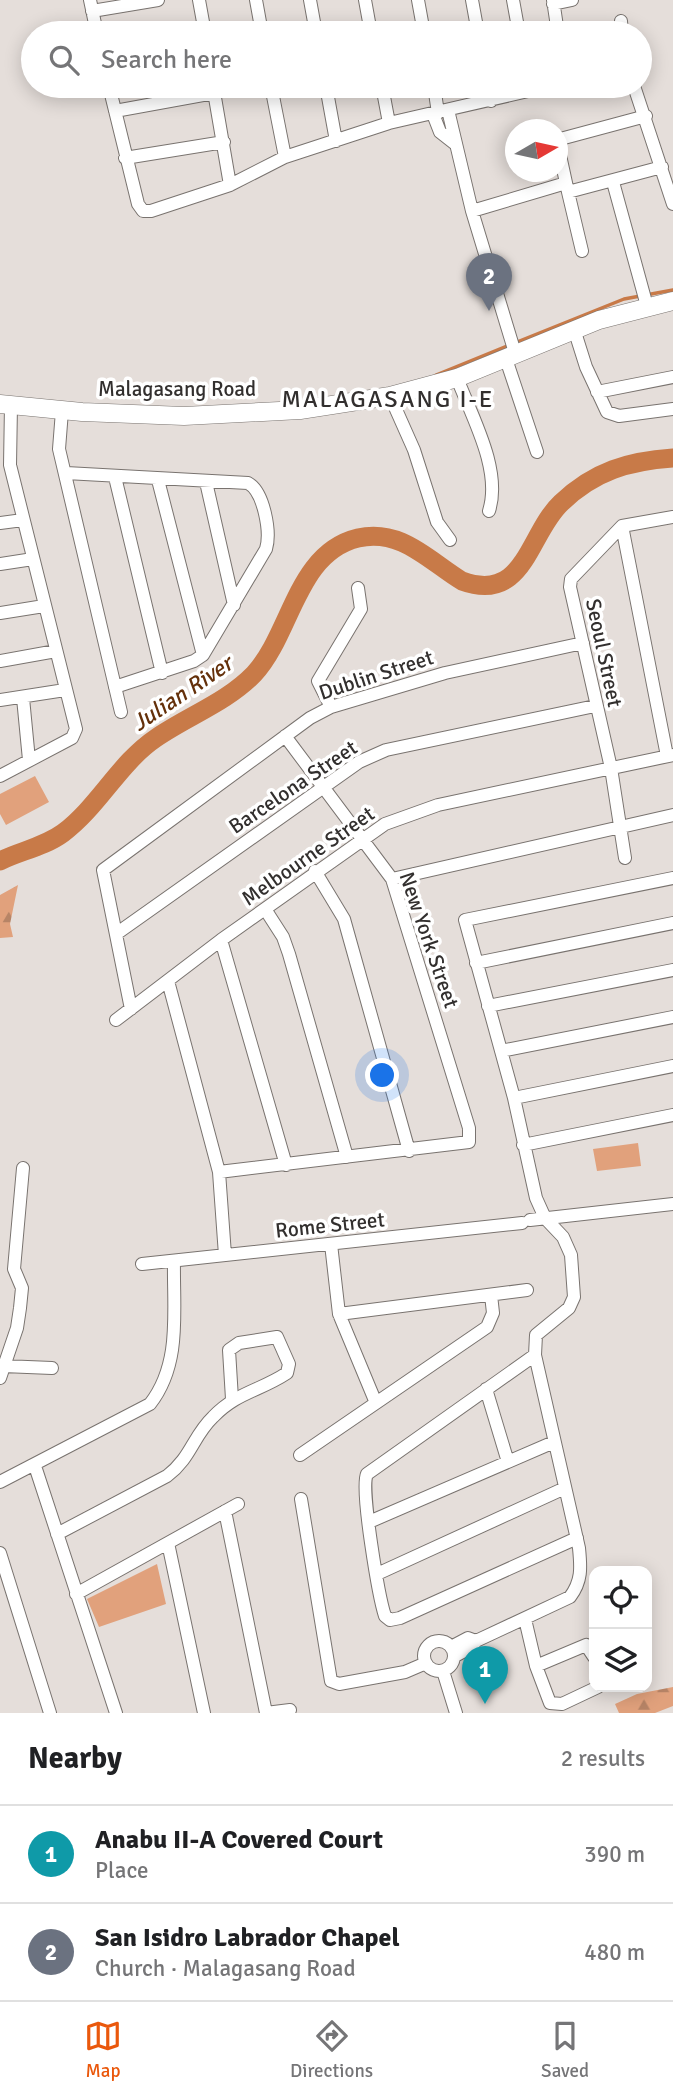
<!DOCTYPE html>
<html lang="en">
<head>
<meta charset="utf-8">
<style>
  :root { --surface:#fff; --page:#f2f2f2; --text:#202124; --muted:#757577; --line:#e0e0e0; --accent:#ea580c }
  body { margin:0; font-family:Signika,sans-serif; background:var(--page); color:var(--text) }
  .controls { position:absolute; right:21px; bottom:21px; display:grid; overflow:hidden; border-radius:14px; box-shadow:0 4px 18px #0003 }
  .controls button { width:63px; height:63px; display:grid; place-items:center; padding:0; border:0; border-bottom:2px solid var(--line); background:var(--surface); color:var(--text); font:35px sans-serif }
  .compass { position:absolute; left:505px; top:119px; width:63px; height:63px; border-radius:50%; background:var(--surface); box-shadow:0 4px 18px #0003; rotate:81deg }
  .you { position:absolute; left:383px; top:1076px; width:24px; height:24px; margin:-18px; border:5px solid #fff; border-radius:50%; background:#1a73e8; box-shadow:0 0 0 10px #1a73e833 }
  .badge { display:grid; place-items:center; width:46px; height:46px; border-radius:50%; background:var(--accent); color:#fff; font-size:23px; font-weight:700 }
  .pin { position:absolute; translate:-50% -58px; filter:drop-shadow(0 2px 4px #0008) }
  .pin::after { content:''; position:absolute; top:37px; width:24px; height:21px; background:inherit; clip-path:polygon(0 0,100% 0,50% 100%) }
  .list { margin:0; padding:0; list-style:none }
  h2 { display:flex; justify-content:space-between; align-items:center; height:91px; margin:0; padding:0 28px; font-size:30px }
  h2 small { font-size:23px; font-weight:400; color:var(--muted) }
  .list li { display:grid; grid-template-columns:46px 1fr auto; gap:21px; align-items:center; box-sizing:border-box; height:98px; padding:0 28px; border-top:2px solid var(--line) }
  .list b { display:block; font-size:26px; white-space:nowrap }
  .list p { margin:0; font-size:23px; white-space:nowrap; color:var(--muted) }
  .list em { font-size:23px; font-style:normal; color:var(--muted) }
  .icon { flex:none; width:38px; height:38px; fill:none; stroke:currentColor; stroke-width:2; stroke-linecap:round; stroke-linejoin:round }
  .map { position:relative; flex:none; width:673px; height:1713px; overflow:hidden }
  .search { position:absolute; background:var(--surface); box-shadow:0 4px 18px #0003; left:21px; right:21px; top:21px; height:77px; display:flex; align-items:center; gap:18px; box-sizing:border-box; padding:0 24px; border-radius:38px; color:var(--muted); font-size:26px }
  .sheet { height:287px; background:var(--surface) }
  nav { display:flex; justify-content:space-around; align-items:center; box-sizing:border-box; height:98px; border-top:2px solid var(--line); background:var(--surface); font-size:19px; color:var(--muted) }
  nav a { display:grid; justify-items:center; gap:4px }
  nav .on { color:var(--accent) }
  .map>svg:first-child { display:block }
  .forest { fill:url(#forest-firs) }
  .park { fill:#e1a17c }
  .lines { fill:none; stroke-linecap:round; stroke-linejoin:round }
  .stream { stroke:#c87a48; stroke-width:3.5 }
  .river { stroke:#c87a48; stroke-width:19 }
  .minor-casing { stroke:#79736f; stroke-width:14 }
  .secondary-casing { stroke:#79736f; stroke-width:19 }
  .minor { stroke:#fff; stroke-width:12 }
  .secondary { stroke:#fff; stroke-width:18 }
  .labels { text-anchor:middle; stroke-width:7; stroke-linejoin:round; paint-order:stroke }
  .street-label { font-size:21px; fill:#322f2e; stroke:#fff }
  .water-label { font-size:23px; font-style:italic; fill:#64300a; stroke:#fff }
  .quarter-label { font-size:24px; letter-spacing:2px; fill:#322f2e; stroke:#fff }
</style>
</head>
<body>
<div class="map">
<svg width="673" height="1713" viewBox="0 0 673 1713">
  <defs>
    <pattern id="forest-firs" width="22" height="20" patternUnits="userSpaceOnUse" patternTransform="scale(1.75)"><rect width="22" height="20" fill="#e1a17c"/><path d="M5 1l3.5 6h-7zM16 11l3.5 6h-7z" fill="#b78466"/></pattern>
  </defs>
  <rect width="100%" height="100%" fill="#e5deda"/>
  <!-- forest -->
  <path class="forest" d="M18 885 10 924 13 937 0 938V895Z
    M673 1687V1706L655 1713H619L615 1704 637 1694Z"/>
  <!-- park -->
  <path class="park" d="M35 776 49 802 6 825 0 814V794Z
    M638 1143 641 1166 597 1171 593 1149Z
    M157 1564 166 1604 99 1627 87 1599Z"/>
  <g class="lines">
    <!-- stream -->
    <path class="stream" d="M517 342 624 299 673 290
      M436 375 507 346"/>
    <!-- river -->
    <path class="river" d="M0 861C20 851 44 847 63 833 99 806 119 763 156 738 188 716 227 702 254 674 292 633 296 553 358 538 401 528 429 561 462 581 525 604 528 534 561 503 594 471 629 461 673 458"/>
    <!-- minor casing -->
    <g class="minor-casing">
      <path id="minor" d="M90 0 97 33
        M199 0 205 33
        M256 0 262 33
        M310 0 316 33
        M365 0 371 33
        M418 0 424 33
        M472 0 478 33
        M513 0 519 33
        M553 0 558 33
        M553 4 572 0
        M92 11 158 0
        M621 21 622 33
        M109 86 138 204 143 211H151L230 185 285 157 389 123 550 86
        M213 86 230 185
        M271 86 285 157
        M326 86 336 141
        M382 86 389 123
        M434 86 438 113
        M488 86 491 101
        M634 86 673 204
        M448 110 472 211 516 356
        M115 111 214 93
        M433 114 440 132 454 143
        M558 143 564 138 646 116
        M558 146 568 192 662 167
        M125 158 224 142
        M613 182 647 306
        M568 192 582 251
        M472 211 566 183
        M574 329 586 367 607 412 619 416 673 409
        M506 359 537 452
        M457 378C472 417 502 470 489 511
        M597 392 673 377
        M390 396 414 450 437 522 450 540
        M62 411 59 449 121 712
        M66 473 248 483C264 492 271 532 266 549L203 655 194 661 115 687
        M115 477 162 673
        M158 480 203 655
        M206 482 234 605
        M0 523 23 520
        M622 526 667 756
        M0 564 33 559
        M0 613 44 606
        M0 661 56 651
        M23 698 29 760
        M0 700 65 690
        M331 707 318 681 361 609 358 588
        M0 776 72 738 76 729 10 465 11 405
        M625 858 611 768 570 587 571 579 622 526 673 517
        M315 871 344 919 409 1151
        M392 879 673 815
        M265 909 283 937 289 954 347 1157
        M116 934 359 762 386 750 595 706
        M221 940 286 1165
        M476 963 673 923
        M168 981 219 1172 225 1255
        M488 1006 673 970
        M131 1009 103 870 310 718 331 707 445 673 583 643
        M116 1020 221 940 385 824 438 805 673 755
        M501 1051 673 1017
        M514 1098 673 1066
        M523 1145 673 1115
        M219 1172 469 1142V1128L392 879 285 736
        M530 1220 673 1204
        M331 1244 339 1314 376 1403
        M142 1264 522 1223
        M339 1314 527 1290
        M535 1355 367 1474C360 1488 379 1598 385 1616L390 1620 400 1618 577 1538
        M3 1366 52 1368
        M0 1378 17 1328 20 1308 22 1288 14 1269 23 1168
        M486 1389 508 1462
        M300 1455 487 1327 493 1313 491 1295
        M35 1466 116 1713
        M0 1482 150 1404C182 1363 173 1310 174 1261
        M301 1499 331 1681 339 1684 405 1672 426 1663
        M225 1511 266 1713
        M369 1522 554 1442
        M57 1534 167 1476C191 1458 193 1436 213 1417 237 1392 260 1391 287 1373L289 1364 277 1337 239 1343 229 1350 232 1399
        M168 1543 204 1713
        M0 1553 50 1713
        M377 1574 565 1488
        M76 1594 238 1504
        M525 1619 536 1666 550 1703 562 1704 598 1687
        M424 1656a15 15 0 1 1 30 0a15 15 0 1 1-30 0Z
        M451 1647 468 1638 476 1641
        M455 1656 472 1647 476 1641 570 1597C582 1581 581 1568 579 1548L535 1355 536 1335 569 1308 574 1297 571 1255 563 1237 545 1218 536 1198 514 1098 465 920 673 878
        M536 1666 586 1645 594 1657
        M443 1671 456 1713
        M266 1713 290 1710"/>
    </g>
    <!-- secondary casing -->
    <g class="secondary-casing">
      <path id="secondary" d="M0 404 82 412 184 416 300 410 390 396 457 378 599 320 673 301"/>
    </g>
    <!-- minor -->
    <use href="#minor" class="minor"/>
    <!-- secondary -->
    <use href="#secondary" class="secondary"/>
  </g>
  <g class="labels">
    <!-- street labels -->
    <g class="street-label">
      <text x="177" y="396">Malagasang Road</text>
      <text transform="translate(604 653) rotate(78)" y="7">Seoul Street</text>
      <text transform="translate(376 675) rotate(-18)" y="7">Dublin Street</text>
      <text transform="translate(293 787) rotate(-34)" y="7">Barcelona Street</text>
      <text transform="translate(308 856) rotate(-35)" y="7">Melbourne Street</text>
      <text transform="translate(429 940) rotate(71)" y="7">New York Street</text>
      <text transform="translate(330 1225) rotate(-6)" y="7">Rome Street</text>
    </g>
    <!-- water labels -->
    <g class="water-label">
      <text transform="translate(182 693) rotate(-34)" y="8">Julian River</text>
    </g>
    <!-- quarter labels -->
    <g class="quarter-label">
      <text x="388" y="407">MALAGASANG I-E</text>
    </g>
  </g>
</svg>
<div class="controls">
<button><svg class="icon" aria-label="locate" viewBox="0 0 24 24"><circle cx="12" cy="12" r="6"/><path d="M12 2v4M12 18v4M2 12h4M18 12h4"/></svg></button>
<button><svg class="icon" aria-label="layers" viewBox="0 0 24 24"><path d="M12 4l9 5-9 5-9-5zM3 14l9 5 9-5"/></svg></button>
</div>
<svg class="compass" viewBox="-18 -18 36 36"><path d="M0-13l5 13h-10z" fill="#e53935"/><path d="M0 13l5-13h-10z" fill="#757577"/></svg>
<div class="you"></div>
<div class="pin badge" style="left:485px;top:1704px;background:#0f9aa8">1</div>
<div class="pin badge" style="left:489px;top:311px;background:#6b7280">2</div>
<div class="search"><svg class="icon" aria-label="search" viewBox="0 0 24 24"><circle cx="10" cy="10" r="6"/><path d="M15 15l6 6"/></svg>Search here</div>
</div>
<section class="sheet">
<h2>Nearby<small>2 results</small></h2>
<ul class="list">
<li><span class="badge" style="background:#0f9aa8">1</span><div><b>Anabu II-A Covered Court</b><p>Place</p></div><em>390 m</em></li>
<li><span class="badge" style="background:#6b7280">2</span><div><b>San Isidro Labrador Chapel</b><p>Church · Malagasang Road</p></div><em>480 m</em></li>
</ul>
</section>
<nav>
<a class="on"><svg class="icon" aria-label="map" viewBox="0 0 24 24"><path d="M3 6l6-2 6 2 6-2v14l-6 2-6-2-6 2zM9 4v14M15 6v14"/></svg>Map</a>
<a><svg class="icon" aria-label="directions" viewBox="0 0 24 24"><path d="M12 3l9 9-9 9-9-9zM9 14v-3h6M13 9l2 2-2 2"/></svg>Directions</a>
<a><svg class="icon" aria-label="saved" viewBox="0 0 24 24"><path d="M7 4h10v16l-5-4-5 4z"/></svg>Saved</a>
</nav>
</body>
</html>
